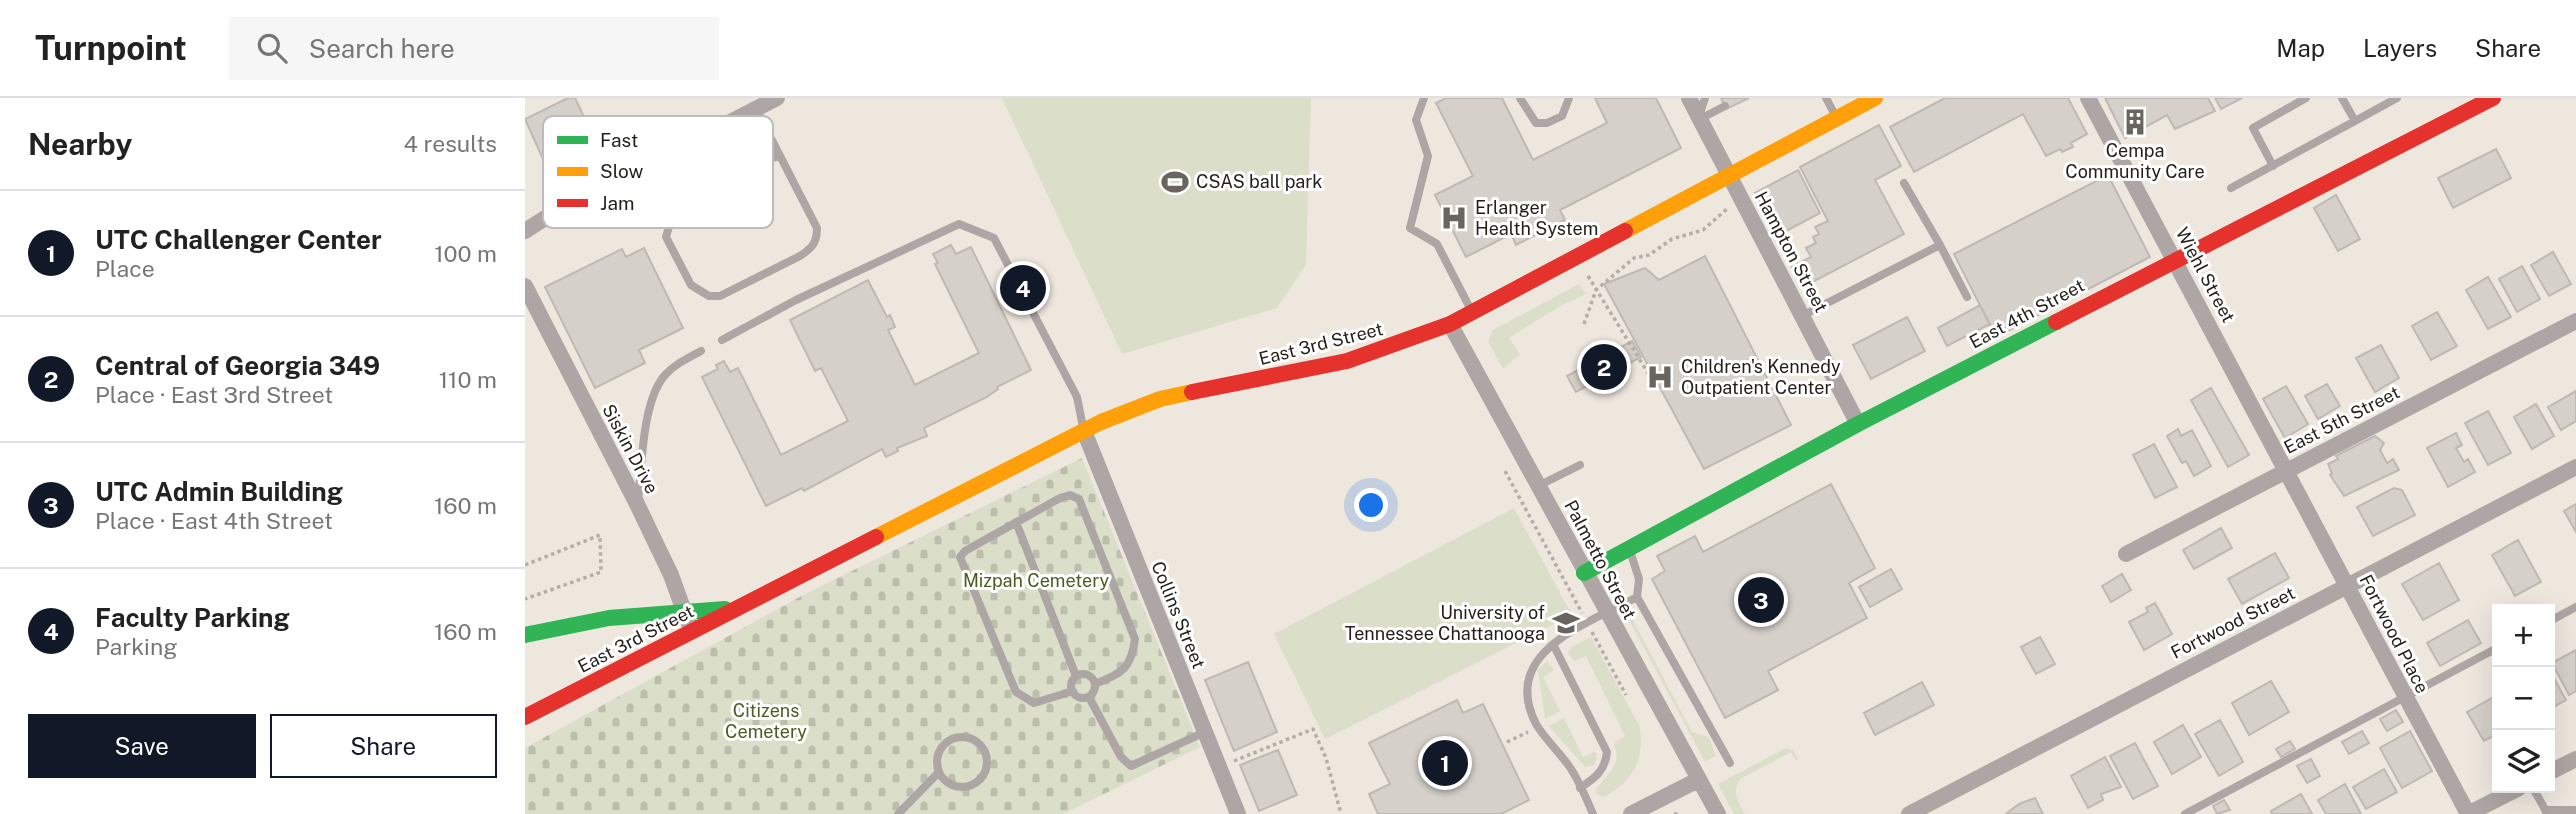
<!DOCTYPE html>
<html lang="en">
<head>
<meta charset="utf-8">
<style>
  :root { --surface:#fff; --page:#f6f6f6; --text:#222; --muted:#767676; --line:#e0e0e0; --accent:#111827 }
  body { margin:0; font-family:"Public Sans",sans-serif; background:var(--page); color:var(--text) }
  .controls { position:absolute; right:21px; bottom:21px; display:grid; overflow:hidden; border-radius:0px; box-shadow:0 7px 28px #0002 }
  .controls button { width:63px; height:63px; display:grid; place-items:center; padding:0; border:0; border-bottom:2px solid var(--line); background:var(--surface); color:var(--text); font:35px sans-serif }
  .you { position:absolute; left:847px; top:408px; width:24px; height:24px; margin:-18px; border:5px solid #fff; border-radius:50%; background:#1a73e8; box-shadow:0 0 0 10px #1a73e833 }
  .badge { display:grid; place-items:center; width:46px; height:46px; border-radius:50%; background:var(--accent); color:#fff; font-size:23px; font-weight:700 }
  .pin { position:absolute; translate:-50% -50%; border:4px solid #fff; box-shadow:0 2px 7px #0006 }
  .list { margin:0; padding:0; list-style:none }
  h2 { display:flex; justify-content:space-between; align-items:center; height:91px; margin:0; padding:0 28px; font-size:30px }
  h2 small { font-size:23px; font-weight:400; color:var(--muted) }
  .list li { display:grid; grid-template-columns:46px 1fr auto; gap:21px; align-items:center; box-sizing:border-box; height:126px; padding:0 28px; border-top:2px solid var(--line) }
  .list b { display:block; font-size:26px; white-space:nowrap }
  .list p { margin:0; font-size:23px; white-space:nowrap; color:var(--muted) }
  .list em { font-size:23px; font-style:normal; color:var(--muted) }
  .actions { display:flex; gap:14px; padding:21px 28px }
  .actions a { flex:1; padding:16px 0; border:2px solid var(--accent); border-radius:0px; text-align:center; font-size:24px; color:var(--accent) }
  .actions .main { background:var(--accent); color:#fff }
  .icon { flex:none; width:38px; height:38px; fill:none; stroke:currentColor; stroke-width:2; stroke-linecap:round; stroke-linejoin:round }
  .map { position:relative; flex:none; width:2051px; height:716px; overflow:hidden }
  header { display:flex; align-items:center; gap:42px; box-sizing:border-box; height:98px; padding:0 35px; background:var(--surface); border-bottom:2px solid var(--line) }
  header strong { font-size:33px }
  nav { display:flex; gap:38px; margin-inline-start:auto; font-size:24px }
  .search { width:490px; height:63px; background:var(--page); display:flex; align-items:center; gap:18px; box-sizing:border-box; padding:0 24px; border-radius:0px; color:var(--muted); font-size:26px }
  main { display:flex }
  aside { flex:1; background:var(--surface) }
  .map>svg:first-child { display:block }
  .grass { fill:#dbdec9 }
  .cemetery { fill:url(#cemetery-stones) }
  .building { fill:#d5d0c9; stroke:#bfb9b3; stroke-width:2 }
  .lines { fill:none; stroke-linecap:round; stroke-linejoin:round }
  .path { stroke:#b4aeaa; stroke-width:3.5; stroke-dasharray:3.5 3.5; stroke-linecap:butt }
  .lane { stroke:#aea6a4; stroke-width:8 }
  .street { stroke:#aea6a4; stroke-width:16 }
  .fast { stroke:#30b455; stroke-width:16 }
  .slow { stroke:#ff9f0a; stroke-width:16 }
  .jam { stroke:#e5322d; stroke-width:16 }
  .labels { text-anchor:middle; stroke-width:6; stroke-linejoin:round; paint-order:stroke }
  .poi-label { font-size:18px; fill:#221e18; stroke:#fff; text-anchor:start }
  .street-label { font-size:18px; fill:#221e18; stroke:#fff }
  .park-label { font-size:18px; fill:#4b5e22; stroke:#fff }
  .key { fill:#fff; stroke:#bdbcba; stroke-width:2 }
  .key-label { font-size:19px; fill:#221e18 }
</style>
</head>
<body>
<header>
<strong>Turnpoint</strong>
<div class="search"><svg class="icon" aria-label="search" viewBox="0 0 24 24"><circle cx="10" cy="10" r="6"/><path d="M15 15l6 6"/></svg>Search here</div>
<nav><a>Map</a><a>Layers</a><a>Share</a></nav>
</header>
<main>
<aside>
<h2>Nearby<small>4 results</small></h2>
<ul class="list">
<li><span class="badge">1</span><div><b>UTC Challenger Center</b><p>Place</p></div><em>100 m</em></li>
<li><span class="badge">2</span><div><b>Central of Georgia 349</b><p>Place · East 3rd Street</p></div><em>110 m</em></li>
<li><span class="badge">3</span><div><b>UTC Admin Building</b><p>Place · East 4th Street</p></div><em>160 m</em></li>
<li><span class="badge">4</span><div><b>Faculty Parking</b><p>Parking</p></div><em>160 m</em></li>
</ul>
<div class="actions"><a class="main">Save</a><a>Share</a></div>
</aside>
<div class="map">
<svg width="2051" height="716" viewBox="0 0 2051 716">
  <defs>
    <pattern id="cemetery-stones" width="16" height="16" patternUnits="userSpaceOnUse" patternTransform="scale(1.75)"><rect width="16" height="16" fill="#dbdec9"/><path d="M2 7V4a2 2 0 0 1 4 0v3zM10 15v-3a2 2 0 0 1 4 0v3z" fill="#bcbeac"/></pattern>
  </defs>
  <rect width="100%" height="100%" fill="#eee7de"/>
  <!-- grass -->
  <path class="grass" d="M477 0H786L781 167 752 210 597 256Z
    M1054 186 1061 196 1035 208 984 240 995 256 978 271 963 243 968 232Z
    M989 410 1047 517 800 641 749 536Z
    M1104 522H1108L1167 634 1184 639 1191 658 1180 664Z
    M1066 539 1114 627C1121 660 1108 684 1079 699L1071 696V691C1084 674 1097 668 1089 645L1100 638 1061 558 1049 563 1043 555 1046 549Z
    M1022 563 1029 572 1018 579 1035 613 1020 621 1013 572Z
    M1039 620 1058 659 1069 654 1072 656 1070 667 1060 669 1024 628Z
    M1261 650 1268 652 1273 661 1271 663 1266 654 1215 681C1207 694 1213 704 1220 716H1209L1193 686Z"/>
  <!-- cemetery -->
  <path class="cemetery" d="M557 360 675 649 538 716H0V650L280 496Z"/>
  <!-- building -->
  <path class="building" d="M43 0H50L75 52 25 77 0 21Z
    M921 0H977L1008 62 1082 25 1070 0H1131L1156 50 1035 112 1040 122 991 147 986 136 941 159 910 97 948 78 911 5Z
    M1196 0H1224L1201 11Z
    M1420 0H1543L1562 36 1546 45 1548 49 1537 54 1535 51 1521 58 1498 16 1389 74 1365 29Z
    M1580 0H1683L1690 13 1650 31 1642 17 1600 40Z
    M1690 0H1717L1696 11Z
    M1354 27 1376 68 1350 82 1379 136 1278 189 1267 169 1286 159 1281 150 1291 145 1288 139 1294 136 1290 129 1303 123 1275 69Z
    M1971 51 1986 80 1928 110 1913 80Z
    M1273 72 1295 115 1252 138 1230 95Z
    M1583 77 1625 159 1471 239 1429 156Z
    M1811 97 1835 141 1813 153 1789 110Z
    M426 147 431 156 446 149 506 272 472 289 473 291 462 299 399 330 402 338 372 350 373 353 361 359 357 351 279 393 277 390 241 408 177 279 193 271 191 267 199 263 205 274 213 270 256 357 323 323 296 270 290 273 265 222 343 182 362 219 365 217 370 229 363 232 390 287 454 255 410 166 413 165 408 156Z
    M119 150 158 230 114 252 120 265 70 290 20 189 97 151 101 159Z
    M2028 154 2046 186 2024 198 2006 167Z
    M1180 158 1266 327 1179 371 1079 186 1120 170 1134 182Z
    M1997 168 2015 201 1992 214 1974 181Z
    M1963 179 1986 219 1963 231 1941 192Z
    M1455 207 1465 226 1422 248 1413 230Z
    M1912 214 1932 248 1906 262 1887 228Z
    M1382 219 1400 253 1346 281 1328 247Z
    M1107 243 1116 259 1051 294 1042 278Z
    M1856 247 1874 280 1850 294 1831 260Z
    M1802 286 1815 308 1793 321 1780 298Z
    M1761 288 1783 326 1760 340 1738 301Z
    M1686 290 1724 357 1703 369 1666 302Z
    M2051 293V323L2036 332 2023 309Z
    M2011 306 2029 338 2007 351 1989 319Z
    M1963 313 1986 355 1963 367 1940 325Z
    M1653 331 1656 338 1667 332 1686 368 1669 378 1661 363 1657 365 1642 338Z
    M1931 335 1937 347 1931 350 1939 364 1943 361 1950 374 1923 389 1902 350Z
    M1850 338 1859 345 1855 352 1862 365 1868 361 1874 372 1819 398 1805 377 1807 375 1803 366 1813 361 1811 358Z
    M1629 346 1652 389 1630 400 1608 357Z
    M1306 386 1350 470 1324 485 1342 520 1243 573 1253 592 1200 620 1127 481 1140 473 1132 458 1170 438 1178 454Z
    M1869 390 1877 392 1890 417 1848 438 1832 409Z
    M2051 406V434L2039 413Z
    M1696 430 1707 450 1669 471 1658 452Z
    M1993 442 2016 484 1990 498 1967 457Z
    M1750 455 1764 480 1717 506 1703 481Z
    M1914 465 1934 502 1898 522 1877 486Z
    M1366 471 1377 491 1345 509 1334 489Z
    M1597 476 1606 492 1586 504 1577 488Z
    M1630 505 1647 536 1619 552 1604 524 1623 514 1621 510Z
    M1943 522 1956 545 1915 568 1902 545Z
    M1515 539 1530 566 1511 576 1496 549Z
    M2051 552V593L2044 597 2027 565Z
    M723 564 752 634 709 653 680 582Z
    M2025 573 2041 602 2025 611Z
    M1746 583 1764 614 1724 637 1707 605Z
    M1397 584 1409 607 1350 637 1339 615Z
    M1972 597V636L1959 643 1942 614Z
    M932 602 938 615 958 606 1004 702 976 716H853L844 696 865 686 844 645Z
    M1871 612 1878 624 1862 633 1855 621Z
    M1695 622 1718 664 1694 678 1670 636Z
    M1658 627 1676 659 1647 676 1629 644Z
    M1837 633 1844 645 1824 656 1817 644Z
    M1885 633 1907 673 1877 690 1855 650Z
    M1765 643 1770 651 1756 659 1751 651Z
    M1610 645 1633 688 1608 701 1585 658Z
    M753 652 772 697 734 713 715 667Z
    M1580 659 1596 689 1576 696 1578 702 1563 710 1546 678Z
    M1786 661 1795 678 1782 685 1772 668Z
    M1859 671 1872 694 1841 711 1828 689Z
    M1820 686 1836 716H1801L1793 702Z
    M1776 696 1787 716H1747L1746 713Z
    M1510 700 1518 716H1481L1494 706Z
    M1699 702 1705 712 1692 716 1688 708Z"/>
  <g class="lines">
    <!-- path -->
    <path class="path" d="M1063 178 1126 280
      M1059 226 1071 192 1109 160 1124 157 1147 141 1178 132 1203 110
      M980 373 1057 515
      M0 467 75 437 76 474 0 501
      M1067 534 1101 597
      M982 644 1003 634
      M709 663 788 631 801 660 816 716
      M1149 716H1154"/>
    <!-- lane -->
    <path class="lane" d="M899 0 891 22 903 58 885 130 912 146 946 212
      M995 0 1011 25H1022L1037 18 1044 0
      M1301 0 1310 17
      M231 11 292 130C292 145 287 150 275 158L195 198H184L166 187 141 139 148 115 160 105 254 57
      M1174 18 1180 0
      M1175 21 1200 8
      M1830 23 1872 0
      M1748 68 1728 30 1781 0
      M1706 90 1830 23 1817 0
      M1415 147 1442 199
      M1279 217 1415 147 1379 85
      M197 242 271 202 434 126 469 140 552 299 558 329
      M1013 388 1055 367
      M113 403C117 368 117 303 140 277 150 266 163 260 176 253
      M491 424 551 578
      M1112 499 1205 665
      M2025 523 2051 509
      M1028 546 1082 654C1080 673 1070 680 1055 690
      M546 588a12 12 0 1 1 24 0a12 12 0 1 1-24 0Z
      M548 593 509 605 491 594 435 459 440 453 535 400 545 397 554 401 610 541C606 571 597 575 570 586
      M564 599 596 659 606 668 680 634
      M412 664a25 25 0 1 1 50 0a25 25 0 1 1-50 0Z
      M2008 690 2022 715
      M2020 712H2051
      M373 716 414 674
      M1068 716C1061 700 1054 682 1044 668 1034 654 1020 641 1011 626 974 554 1062 526 1112 499L1114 481 1105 453
      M1660 716 1972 550"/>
    <!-- street -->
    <path class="street" d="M1164 0 1333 326
      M1563 0 1943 716
      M0 133 28 115 252 0
      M0 188 112 406 146 477 163 524
      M925 226 1193 716
      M559 333 713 716
      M1601 456 2051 223
      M2025 674 2051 661
      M1106 716 1173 682
      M1384 716 2051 369
      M1943 716 1994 690"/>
    <!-- fast -->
    <path class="fast" d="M1059 475 1333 326 1531 224
      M0 537 84 520 200 511"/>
    <!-- slow -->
    <path class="slow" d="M1100 133 1350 0
      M351 439 576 324 635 301 667 294"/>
    <!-- jam -->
    <path class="jam" d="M1531 224 1968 0
      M667 294 822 263 925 226 1100 133
      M0 619 351 439"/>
  </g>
  <!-- icons -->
  <defs>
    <g id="building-bare" transform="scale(2.1)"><path d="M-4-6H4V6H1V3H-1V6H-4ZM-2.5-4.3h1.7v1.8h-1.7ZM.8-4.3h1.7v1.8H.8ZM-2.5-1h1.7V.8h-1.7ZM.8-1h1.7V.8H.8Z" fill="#69645d" stroke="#fff" stroke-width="2.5" paint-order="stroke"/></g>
    <g id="stadium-bare" transform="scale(2.1)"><path d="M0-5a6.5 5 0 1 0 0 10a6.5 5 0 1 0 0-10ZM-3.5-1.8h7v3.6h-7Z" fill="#69645d" stroke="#fff" stroke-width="2.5" paint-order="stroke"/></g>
    <g id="hospital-bare" transform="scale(2.1)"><path d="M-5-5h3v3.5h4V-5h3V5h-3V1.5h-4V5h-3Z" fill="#69645d" stroke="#fff" stroke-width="2.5" paint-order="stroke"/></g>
    <g id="university-bare" transform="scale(2.1)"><path d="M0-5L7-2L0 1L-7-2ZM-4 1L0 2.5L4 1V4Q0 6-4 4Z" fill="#69645d" stroke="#fff" stroke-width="2.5" paint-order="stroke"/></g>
  </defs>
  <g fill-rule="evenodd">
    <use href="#building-bare" x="1610" y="24"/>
    <use href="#stadium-bare" x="650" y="84"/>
    <use href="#hospital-bare" x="929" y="120"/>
    <use href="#hospital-bare" x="1135" y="279"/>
    <use href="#university-bare" x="1041" y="525"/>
  </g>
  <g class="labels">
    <!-- poi labels -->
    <g class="poi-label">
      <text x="1610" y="59" text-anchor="middle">Cempa<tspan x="1610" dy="21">Community Care</tspan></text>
      <text x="671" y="90">CSAS ball park</text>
      <text x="950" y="116">Erlanger<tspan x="950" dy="21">Health System</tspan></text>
      <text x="1156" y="275">Children's Kennedy<tspan x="1156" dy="21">Outpatient Center</tspan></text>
      <text x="1020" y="521" text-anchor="end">University of<tspan x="1020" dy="21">Tennessee Chattanooga</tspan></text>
    </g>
    <!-- street labels -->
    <g class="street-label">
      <text transform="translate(1266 154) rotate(62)" y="6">Hampton Street</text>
      <text transform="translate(1680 177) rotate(62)" y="6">Wiehl Street</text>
      <text transform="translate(1502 216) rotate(-28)" y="6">East 4th Street</text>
      <text transform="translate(796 246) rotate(-14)" y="6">East 3rd Street</text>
      <text transform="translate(1817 322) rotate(-27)" y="6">East 5th Street</text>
      <text transform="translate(105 351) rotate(62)" y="6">Siskin Drive</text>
      <text transform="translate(1075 462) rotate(62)" y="6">Palmetto Street</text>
      <text transform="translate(653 517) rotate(68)" y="6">Collins Street</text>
      <text transform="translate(1708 525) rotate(-27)" y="6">Fortwood Street</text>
      <text transform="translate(1869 536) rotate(63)" y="6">Fortwood Place</text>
      <text transform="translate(111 541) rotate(-27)" y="6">East 3rd Street</text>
    </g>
    <!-- park labels -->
    <g class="park-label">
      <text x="511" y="489">Mizpah Cemetery</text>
      <text x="241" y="619">Citizens<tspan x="241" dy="21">Cemetery</tspan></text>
    </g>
  </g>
  <!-- legend -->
  <rect x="18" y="18" width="230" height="112" rx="10" class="key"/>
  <rect x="32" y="38" width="31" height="8" fill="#30b455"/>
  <rect x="32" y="69" width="31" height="9" fill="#ff9f0a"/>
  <rect x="32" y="101" width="31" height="8" fill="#e5322d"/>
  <g class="key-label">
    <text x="75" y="49">Fast</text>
    <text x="75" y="80">Slow</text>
    <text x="75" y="112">Jam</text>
  </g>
</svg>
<div class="controls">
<button>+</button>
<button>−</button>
<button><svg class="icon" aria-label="layers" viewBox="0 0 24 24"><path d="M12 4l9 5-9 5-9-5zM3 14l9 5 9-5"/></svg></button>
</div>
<div class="you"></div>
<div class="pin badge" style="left:920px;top:665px">1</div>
<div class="pin badge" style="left:1079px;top:269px">2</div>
<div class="pin badge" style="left:1236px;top:502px">3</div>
<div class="pin badge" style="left:498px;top:190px">4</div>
</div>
</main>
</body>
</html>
